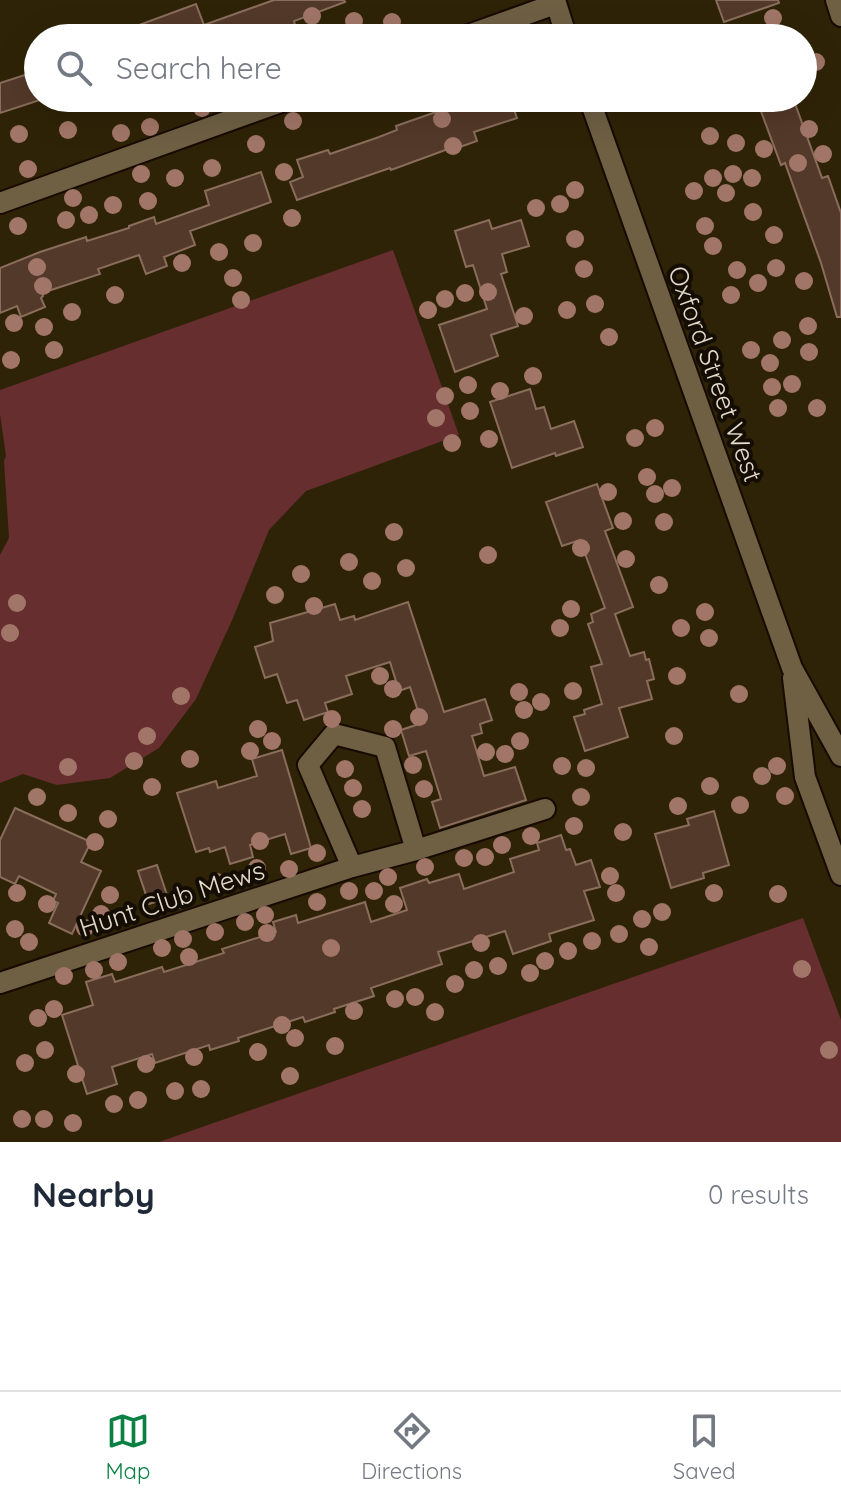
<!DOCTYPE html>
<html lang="en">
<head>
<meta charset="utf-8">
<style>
  :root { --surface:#fff; --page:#f2f2f3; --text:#1f2937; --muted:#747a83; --line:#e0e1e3; --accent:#0b8043 }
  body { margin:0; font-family:Quicksand,sans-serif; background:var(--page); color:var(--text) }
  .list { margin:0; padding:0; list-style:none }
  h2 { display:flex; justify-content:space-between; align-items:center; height:104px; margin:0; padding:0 32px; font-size:34px }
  h2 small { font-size:26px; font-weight:400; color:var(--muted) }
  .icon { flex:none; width:44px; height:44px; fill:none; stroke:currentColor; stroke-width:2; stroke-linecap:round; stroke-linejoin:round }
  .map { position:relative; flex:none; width:841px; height:1142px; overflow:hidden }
  .search { position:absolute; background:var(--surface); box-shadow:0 8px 32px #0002; left:24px; right:24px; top:24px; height:88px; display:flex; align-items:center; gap:20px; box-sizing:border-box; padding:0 28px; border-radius:44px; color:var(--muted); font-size:30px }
  .sheet { height:248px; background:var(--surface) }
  nav { display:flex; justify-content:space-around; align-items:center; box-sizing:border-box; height:112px; border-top:2px solid var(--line); background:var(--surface); font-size:22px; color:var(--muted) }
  nav a { display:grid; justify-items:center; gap:4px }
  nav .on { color:var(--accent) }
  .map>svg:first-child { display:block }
  .green { fill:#672e30 }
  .building { fill:#533929; stroke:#8a6d5c; stroke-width:2 }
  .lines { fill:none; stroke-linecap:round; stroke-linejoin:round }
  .minor-casing { stroke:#170b00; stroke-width:24 }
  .tertiary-casing { stroke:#170b00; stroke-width:24 }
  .secondary-casing { stroke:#170b00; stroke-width:24 }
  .minor { stroke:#6f6044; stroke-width:20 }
  .tertiary { stroke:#6f6044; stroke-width:20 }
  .secondary { stroke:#6f6044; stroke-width:20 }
  .tree { fill:#a17668 }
  .labels { text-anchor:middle; stroke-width:8; stroke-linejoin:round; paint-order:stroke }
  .street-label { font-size:26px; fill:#e3dbcb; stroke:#130d04 }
</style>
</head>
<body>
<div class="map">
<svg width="841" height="1142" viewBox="0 0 841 1142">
  <rect width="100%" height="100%" fill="#2f2307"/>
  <!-- green -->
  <path class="green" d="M393 250 459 435 306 491 269 530 233 618 196 699 159 748 110 778 57 785 23 774 0 783V555L9 538 4 461 6 456 0 414V390Z
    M803 918 841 1020V1142H159Z"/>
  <!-- building -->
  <path class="building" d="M274 0H344L345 2 294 21 295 25 259 38H110L109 36 196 4 204 25Z
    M716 0H778L779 3 724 22Z
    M34 72 38 84V98L43 99 0 113V83Z
    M476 98H510L517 118 474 132 477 141 460 147 459 145 391 170 390 168 297 200 290 182 303 177 297 160 328 150 330 154 379 137 397 130 396 126Z
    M756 98H793L822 178 828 176 841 213V317H837L821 263 785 163 781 165Z
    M261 172 271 202 190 231 195 245 164 257 167 266 146 274 139 255 98 269 100 274 42 293 43 296 41 298 45 307 21 317 17 306 0 313V268L40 252 86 237 87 241 129 228V226L154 217 156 224 209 205 205 191Z
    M489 220 492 229 521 220 529 246 502 254 507 272 501 274 518 326 491 335 498 356 455 372 439 325 487 309 473 265 466 267 455 231Z
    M530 389 536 409 544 407 551 429 574 421 583 447 556 456 555 453 512 468 490 402Z
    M597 484 613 528 605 531 633 607 615 614 630 656 644 652 646 660 649 659 654 679 647 681 652 699 619 708 628 737 585 751 574 717 585 714 584 710 602 704 591 667 602 664 588 624 593 622 591 614 605 608 580 540 562 546 546 502Z
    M408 602 444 712 485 699 492 720 480 724 482 733 472 736 484 776 515 767 526 800 440 828 432 802 441 799 426 751 409 756 401 730 422 723 410 687 399 691 390 662 346 676 352 694 325 703 328 712 304 720 297 700 287 703 277 674 265 678 255 647 273 641 270 623 335 604 340 620 354 616 355 620Z
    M282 750 311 848 291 854 285 834 250 845 253 857 230 864 225 847 210 852 209 848 196 852 177 793 216 781 218 788 257 776 252 759Z
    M15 808 91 842 81 862 101 871 72 934 49 923 58 903 53 901 56 894 19 876 15 884 0 877V840Z
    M714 811 729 865 703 873 704 878 671 888 655 834 689 825 687 819Z
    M561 835 566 850 570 849 576 865 591 860 600 887 584 891 594 920 549 934 551 941 513 954 505 931 438 952 442 964 371 988 374 996 334 1009 335 1012 305 1022 303 1017 238 1038 239 1041 210 1050 209 1045 155 1063 152 1054 112 1067 117 1084 87 1094 62 1015 93 1005 86 982 112 974 115 982 162 967 164 972 224 953 222 949 276 932 273 922 296 915 298 923 365 902 371 922 407 910 400 888 427 879 429 883 459 874 464 889 514 872 510 859 539 850 537 843Z
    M157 865 168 898 149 904 138 871Z"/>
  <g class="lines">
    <!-- minor casing -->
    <g class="minor-casing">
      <path id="minor" d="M352 867 308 765 334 734 385 747 416 850
        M0 983 352 867 416 850 545 809"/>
    </g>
    <!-- tertiary casing -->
    <g class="tertiary-casing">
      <path id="tertiary" d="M836 0 841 16
        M460 38 555 4
        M0 203 292 98"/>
    </g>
    <!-- secondary casing -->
    <g class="secondary-casing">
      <path id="secondary" d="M555 0 567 38
        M589 98 792 668 841 756
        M793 678 805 777 841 875"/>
    </g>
    <!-- minor -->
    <use href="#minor" class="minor"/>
    <!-- tertiary -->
    <use href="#tertiary" class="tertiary"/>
    <!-- secondary -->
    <use href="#secondary" class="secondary"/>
  </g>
  <!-- trees -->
  <g class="tree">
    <circle cx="312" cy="16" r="9"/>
    <circle cx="773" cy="18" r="9"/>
    <circle cx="354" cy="21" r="9"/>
    <circle cx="392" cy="22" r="9"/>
    <circle cx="816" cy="62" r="9"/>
    <circle cx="202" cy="108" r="9"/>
    <circle cx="442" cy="119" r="9"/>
    <circle cx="293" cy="121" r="9"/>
    <circle cx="150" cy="127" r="9"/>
    <circle cx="809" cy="129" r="9"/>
    <circle cx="68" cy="130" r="9"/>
    <circle cx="121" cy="133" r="9"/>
    <circle cx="19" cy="134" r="9"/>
    <circle cx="710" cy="136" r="9"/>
    <circle cx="736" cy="143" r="9"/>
    <circle cx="256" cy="144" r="9"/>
    <circle cx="453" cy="146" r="9"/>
    <circle cx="764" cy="149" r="9"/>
    <circle cx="823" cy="154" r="9"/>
    <circle cx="798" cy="163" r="9"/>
    <circle cx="212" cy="168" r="9"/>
    <circle cx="28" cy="169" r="9"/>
    <circle cx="284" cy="172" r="9"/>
    <circle cx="141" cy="174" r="9"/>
    <circle cx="733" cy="174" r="9"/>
    <circle cx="175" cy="178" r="9"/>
    <circle cx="713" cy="178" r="9"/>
    <circle cx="752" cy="178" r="9"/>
    <circle cx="575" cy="190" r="9"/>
    <circle cx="694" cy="191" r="9"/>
    <circle cx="726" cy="193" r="9"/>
    <circle cx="73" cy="198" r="9"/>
    <circle cx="148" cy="201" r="9"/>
    <circle cx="560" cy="204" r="9"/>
    <circle cx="113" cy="205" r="9"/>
    <circle cx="536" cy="208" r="9"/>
    <circle cx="753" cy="212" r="9"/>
    <circle cx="89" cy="215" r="9"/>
    <circle cx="292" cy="218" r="9"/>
    <circle cx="66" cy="220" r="9"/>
    <circle cx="18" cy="226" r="9"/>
    <circle cx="705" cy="226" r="9"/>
    <circle cx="774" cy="235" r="9"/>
    <circle cx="575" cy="239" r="9"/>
    <circle cx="253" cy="243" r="9"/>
    <circle cx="713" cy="246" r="9"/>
    <circle cx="219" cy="252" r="9"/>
    <circle cx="182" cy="263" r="9"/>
    <circle cx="37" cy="267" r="9"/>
    <circle cx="776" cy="268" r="9"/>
    <circle cx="584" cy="269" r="9"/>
    <circle cx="737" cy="270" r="9"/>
    <circle cx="233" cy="278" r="9"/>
    <circle cx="804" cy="281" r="9"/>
    <circle cx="758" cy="283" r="9"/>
    <circle cx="43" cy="286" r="9"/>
    <circle cx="488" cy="292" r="9"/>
    <circle cx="465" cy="293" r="9"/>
    <circle cx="115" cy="295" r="9"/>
    <circle cx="731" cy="295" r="9"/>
    <circle cx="445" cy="299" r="9"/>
    <circle cx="241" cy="300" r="9"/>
    <circle cx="595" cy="304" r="9"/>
    <circle cx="428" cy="310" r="9"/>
    <circle cx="567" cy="310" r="9"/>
    <circle cx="72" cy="312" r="9"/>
    <circle cx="524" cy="316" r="9"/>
    <circle cx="14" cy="323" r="9"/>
    <circle cx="808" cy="326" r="9"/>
    <circle cx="44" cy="327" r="9"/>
    <circle cx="609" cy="337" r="9"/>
    <circle cx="782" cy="340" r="9"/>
    <circle cx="54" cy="350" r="9"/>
    <circle cx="751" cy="350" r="9"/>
    <circle cx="809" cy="352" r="9"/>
    <circle cx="11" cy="360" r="9"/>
    <circle cx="770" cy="363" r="9"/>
    <circle cx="533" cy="376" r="9"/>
    <circle cx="792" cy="384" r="9"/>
    <circle cx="468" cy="385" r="9"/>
    <circle cx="772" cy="387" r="9"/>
    <circle cx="500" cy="391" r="9"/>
    <circle cx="445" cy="396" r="9"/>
    <circle cx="778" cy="408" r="9"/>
    <circle cx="817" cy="408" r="9"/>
    <circle cx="470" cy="411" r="9"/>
    <circle cx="436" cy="418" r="9"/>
    <circle cx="655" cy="428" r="9"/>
    <circle cx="635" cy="438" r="9"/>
    <circle cx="489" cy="439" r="9"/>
    <circle cx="452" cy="443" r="9"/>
    <circle cx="647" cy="477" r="9"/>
    <circle cx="672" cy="488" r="9"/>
    <circle cx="608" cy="492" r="9"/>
    <circle cx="655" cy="494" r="9"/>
    <circle cx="623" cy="521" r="9"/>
    <circle cx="664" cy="522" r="9"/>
    <circle cx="394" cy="532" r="9"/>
    <circle cx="581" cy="548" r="9"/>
    <circle cx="488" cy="555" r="9"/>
    <circle cx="626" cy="559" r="9"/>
    <circle cx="349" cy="562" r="9"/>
    <circle cx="406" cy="568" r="9"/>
    <circle cx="301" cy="574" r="9"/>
    <circle cx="372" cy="581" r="9"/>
    <circle cx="659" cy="585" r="9"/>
    <circle cx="275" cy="595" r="9"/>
    <circle cx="17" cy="603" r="9"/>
    <circle cx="314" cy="606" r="9"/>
    <circle cx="571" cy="609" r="9"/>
    <circle cx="705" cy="612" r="9"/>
    <circle cx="560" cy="628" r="9"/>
    <circle cx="681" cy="628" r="9"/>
    <circle cx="10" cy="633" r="9"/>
    <circle cx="709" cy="638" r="9"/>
    <circle cx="380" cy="676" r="9"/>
    <circle cx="677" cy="676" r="9"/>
    <circle cx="393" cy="689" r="9"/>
    <circle cx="573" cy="691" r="9"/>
    <circle cx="519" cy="692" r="9"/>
    <circle cx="739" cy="694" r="9"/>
    <circle cx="181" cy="696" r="9"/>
    <circle cx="541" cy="702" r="9"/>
    <circle cx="524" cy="710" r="9"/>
    <circle cx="419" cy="717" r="9"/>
    <circle cx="332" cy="719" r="9"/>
    <circle cx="258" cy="729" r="9"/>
    <circle cx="393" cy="729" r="9"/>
    <circle cx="147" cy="736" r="9"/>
    <circle cx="674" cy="736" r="9"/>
    <circle cx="272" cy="741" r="9"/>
    <circle cx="520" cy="741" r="9"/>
    <circle cx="250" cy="751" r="9"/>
    <circle cx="486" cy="752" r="9"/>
    <circle cx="505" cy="754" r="9"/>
    <circle cx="190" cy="759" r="9"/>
    <circle cx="134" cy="761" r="9"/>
    <circle cx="413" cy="765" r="9"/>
    <circle cx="562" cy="766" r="9"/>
    <circle cx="777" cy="766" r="9"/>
    <circle cx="68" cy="767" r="9"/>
    <circle cx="586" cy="768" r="9"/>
    <circle cx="345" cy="769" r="9"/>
    <circle cx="762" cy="776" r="9"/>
    <circle cx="710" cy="786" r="9"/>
    <circle cx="152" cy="787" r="9"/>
    <circle cx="353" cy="788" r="9"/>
    <circle cx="424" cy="789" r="9"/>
    <circle cx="785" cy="796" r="9"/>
    <circle cx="37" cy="797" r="9"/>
    <circle cx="581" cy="797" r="9"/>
    <circle cx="740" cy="805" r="9"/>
    <circle cx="678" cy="806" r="9"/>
    <circle cx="362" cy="809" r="9"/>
    <circle cx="68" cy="813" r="9"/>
    <circle cx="108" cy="819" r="9"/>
    <circle cx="574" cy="826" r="9"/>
    <circle cx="623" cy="832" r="9"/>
    <circle cx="531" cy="836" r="9"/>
    <circle cx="260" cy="841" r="9"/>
    <circle cx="95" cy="842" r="9"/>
    <circle cx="502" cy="845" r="9"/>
    <circle cx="317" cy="853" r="9"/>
    <circle cx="485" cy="857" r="9"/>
    <circle cx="464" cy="858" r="9"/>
    <circle cx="425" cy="867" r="9"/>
    <circle cx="257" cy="868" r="9"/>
    <circle cx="289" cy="869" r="9"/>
    <circle cx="610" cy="876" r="9"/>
    <circle cx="388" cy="877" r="9"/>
    <circle cx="217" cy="882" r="9"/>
    <circle cx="349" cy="891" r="9"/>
    <circle cx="374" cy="891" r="9"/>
    <circle cx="17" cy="893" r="9"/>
    <circle cx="616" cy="893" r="9"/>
    <circle cx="714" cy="893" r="9"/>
    <circle cx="778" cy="894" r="9"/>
    <circle cx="110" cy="895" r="9"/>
    <circle cx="179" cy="900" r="9"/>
    <circle cx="317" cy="902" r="9"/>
    <circle cx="47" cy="904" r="9"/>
    <circle cx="394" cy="904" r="9"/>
    <circle cx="662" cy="912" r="9"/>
    <circle cx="101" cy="914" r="9"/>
    <circle cx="265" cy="915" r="9"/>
    <circle cx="642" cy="919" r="9"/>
    <circle cx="245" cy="922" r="9"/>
    <circle cx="85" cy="928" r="9"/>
    <circle cx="15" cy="929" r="9"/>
    <circle cx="215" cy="932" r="9"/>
    <circle cx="267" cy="933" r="9"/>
    <circle cx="619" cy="934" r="9"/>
    <circle cx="183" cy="939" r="9"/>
    <circle cx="592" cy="941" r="9"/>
    <circle cx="29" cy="942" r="9"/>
    <circle cx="481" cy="943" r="9"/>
    <circle cx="649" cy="947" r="9"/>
    <circle cx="162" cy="948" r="9"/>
    <circle cx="331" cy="948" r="9"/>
    <circle cx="568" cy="951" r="9"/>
    <circle cx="189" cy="957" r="9"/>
    <circle cx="545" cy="961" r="9"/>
    <circle cx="118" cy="962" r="9"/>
    <circle cx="498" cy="966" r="9"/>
    <circle cx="802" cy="969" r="9"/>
    <circle cx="94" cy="970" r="9"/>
    <circle cx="474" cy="970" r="9"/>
    <circle cx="530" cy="973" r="9"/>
    <circle cx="64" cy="976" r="9"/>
    <circle cx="455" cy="984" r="9"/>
    <circle cx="415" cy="997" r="9"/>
    <circle cx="395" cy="999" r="9"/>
    <circle cx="54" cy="1009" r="9"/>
    <circle cx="354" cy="1011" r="9"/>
    <circle cx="435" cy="1012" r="9"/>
    <circle cx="38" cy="1018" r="9"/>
    <circle cx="282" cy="1025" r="9"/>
    <circle cx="295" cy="1038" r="9"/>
    <circle cx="335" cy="1046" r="9"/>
    <circle cx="45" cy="1050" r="9"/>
    <circle cx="829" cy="1050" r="9"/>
    <circle cx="258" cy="1052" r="9"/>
    <circle cx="194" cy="1057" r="9"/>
    <circle cx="25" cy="1063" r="9"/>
    <circle cx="146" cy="1064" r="9"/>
    <circle cx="76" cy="1074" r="9"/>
    <circle cx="290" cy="1076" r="9"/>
    <circle cx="201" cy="1089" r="9"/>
    <circle cx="175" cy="1091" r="9"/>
    <circle cx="138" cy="1100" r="9"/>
    <circle cx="114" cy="1104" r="9"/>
    <circle cx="22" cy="1119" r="9"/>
    <circle cx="44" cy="1119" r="9"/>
    <circle cx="73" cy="1123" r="9"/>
  </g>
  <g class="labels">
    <!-- street labels -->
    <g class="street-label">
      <text transform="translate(715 374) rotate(70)" y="9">Oxford Street West</text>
      <text transform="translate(172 899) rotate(-18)" y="9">Hunt Club Mews</text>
    </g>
  </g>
</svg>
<div class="search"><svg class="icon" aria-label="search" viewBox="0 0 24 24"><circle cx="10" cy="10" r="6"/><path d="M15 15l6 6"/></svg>Search here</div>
</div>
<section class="sheet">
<h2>Nearby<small>0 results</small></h2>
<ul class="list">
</ul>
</section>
<nav>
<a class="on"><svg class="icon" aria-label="map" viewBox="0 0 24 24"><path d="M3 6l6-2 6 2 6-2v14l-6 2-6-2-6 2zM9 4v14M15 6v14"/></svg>Map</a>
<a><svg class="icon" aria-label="directions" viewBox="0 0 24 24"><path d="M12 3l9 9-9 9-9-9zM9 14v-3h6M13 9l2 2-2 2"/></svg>Directions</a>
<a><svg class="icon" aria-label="saved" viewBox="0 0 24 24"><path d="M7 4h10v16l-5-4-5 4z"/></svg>Saved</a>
</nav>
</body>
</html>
